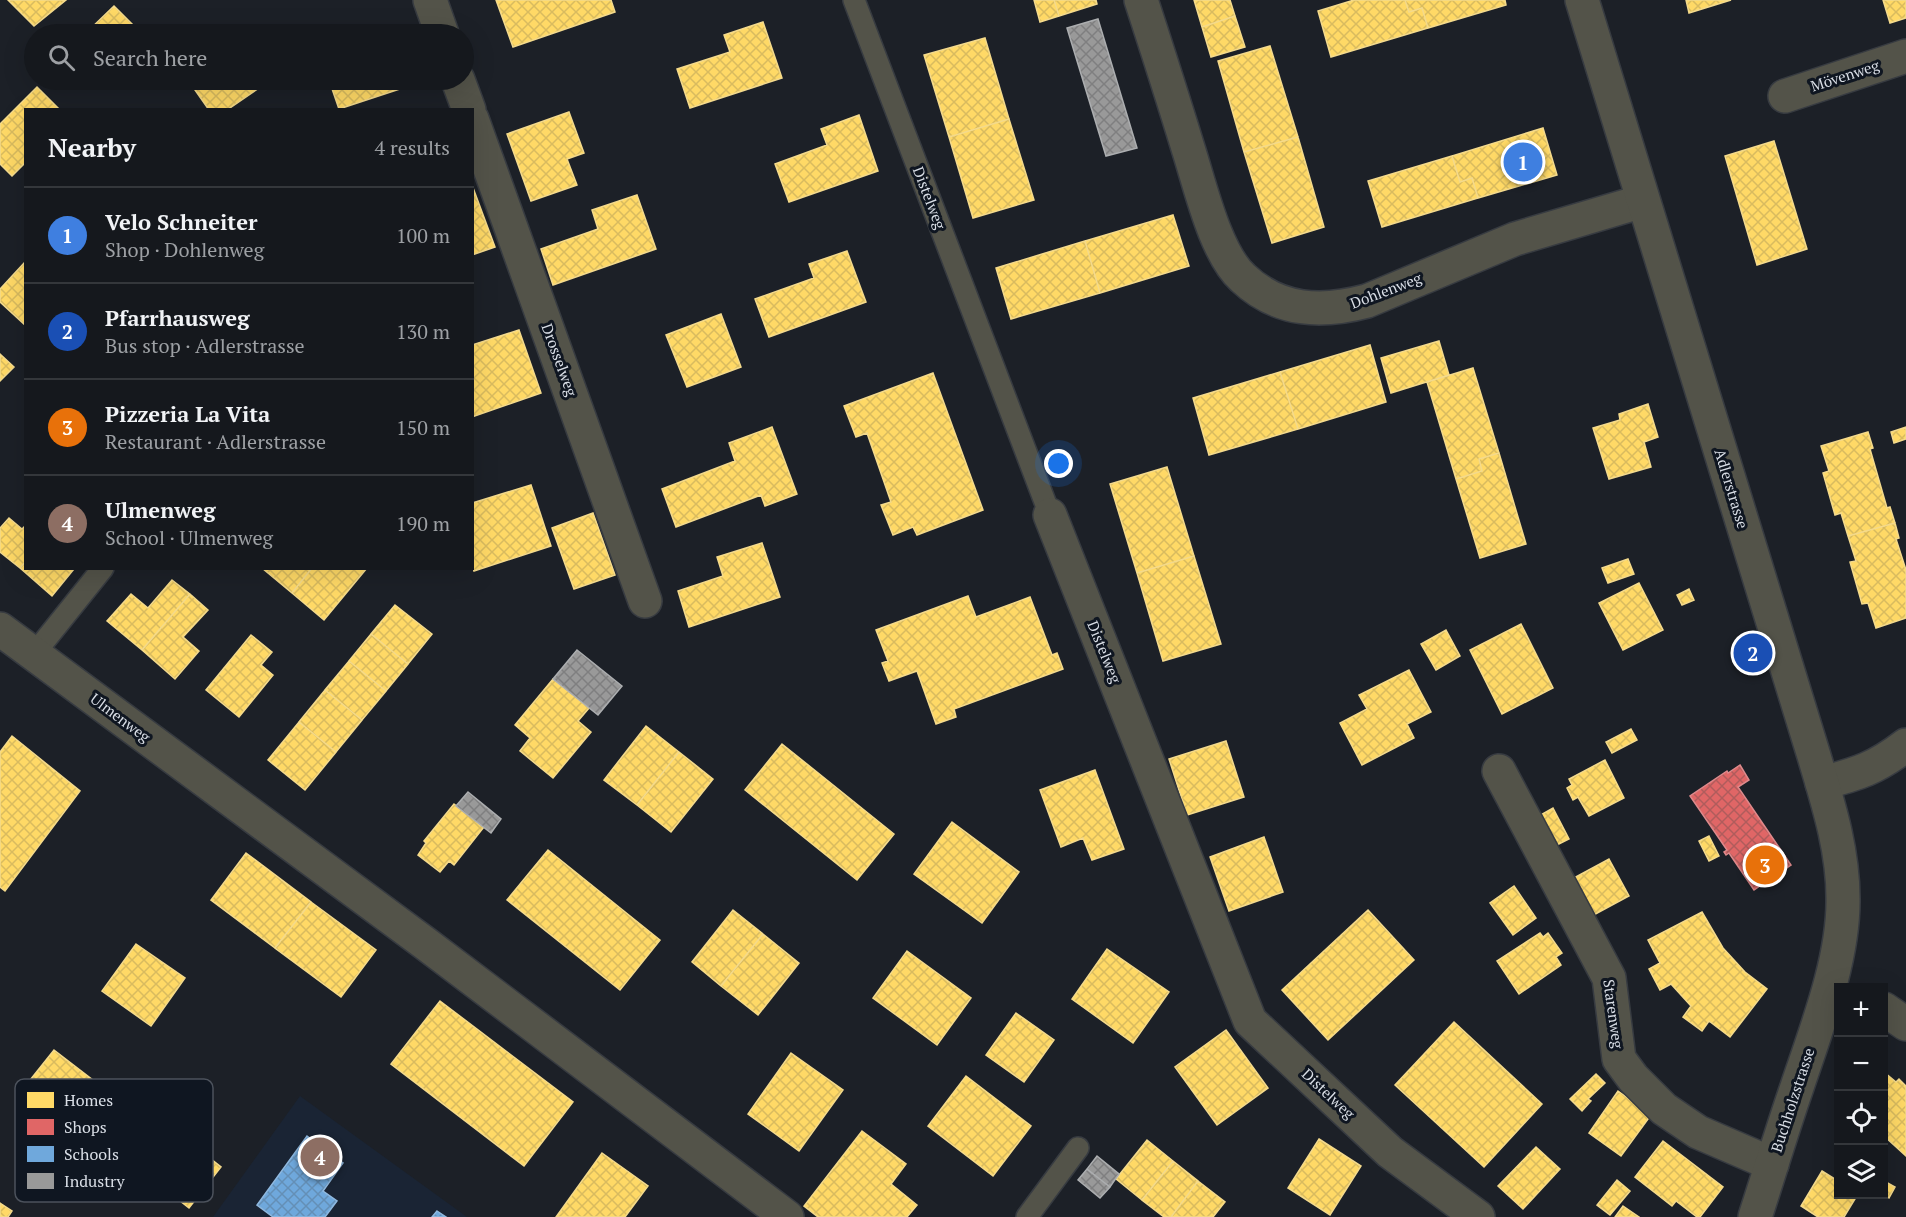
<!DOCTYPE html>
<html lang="en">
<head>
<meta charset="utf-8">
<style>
  :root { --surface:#15181d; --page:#1e2126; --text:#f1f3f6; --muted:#9da0a4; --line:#34373b; --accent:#8c9099 }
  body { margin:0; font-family:"PT Serif",serif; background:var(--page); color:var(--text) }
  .controls { position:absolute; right:18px; bottom:18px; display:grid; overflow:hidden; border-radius:0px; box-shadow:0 6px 24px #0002 }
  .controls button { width:54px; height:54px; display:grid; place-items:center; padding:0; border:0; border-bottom:2px solid var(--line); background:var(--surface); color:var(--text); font:30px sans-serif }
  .you { position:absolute; left:1059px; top:464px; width:21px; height:21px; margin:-15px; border:4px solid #fff; border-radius:50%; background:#1a73e8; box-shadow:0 0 0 9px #1a73e833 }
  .badge { display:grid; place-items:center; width:39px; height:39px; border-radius:50%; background:var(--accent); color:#fff; font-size:20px; font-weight:700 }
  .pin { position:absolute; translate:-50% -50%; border:3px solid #fff; box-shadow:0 2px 6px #0006 }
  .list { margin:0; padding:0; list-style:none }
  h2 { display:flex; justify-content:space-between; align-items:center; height:78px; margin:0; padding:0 24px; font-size:26px }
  h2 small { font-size:20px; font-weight:400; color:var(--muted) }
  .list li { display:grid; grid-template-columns:39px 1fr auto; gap:18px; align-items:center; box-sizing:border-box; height:96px; padding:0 24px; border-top:2px solid var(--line) }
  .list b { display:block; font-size:22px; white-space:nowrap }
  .list p { margin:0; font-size:20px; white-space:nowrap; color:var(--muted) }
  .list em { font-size:20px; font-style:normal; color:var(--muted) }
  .icon { flex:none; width:33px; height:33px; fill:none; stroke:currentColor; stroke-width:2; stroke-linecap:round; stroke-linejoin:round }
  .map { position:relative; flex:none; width:1906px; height:1217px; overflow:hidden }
  .search { position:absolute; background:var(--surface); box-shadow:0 6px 24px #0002; left:24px; top:24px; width:450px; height:66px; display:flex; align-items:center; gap:15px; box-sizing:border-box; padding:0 21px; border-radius:33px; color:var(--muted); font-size:22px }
  .panel { position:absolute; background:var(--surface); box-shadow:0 6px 24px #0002; left:24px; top:108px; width:450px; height:462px; border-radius:0px }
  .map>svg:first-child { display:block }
  .built { fill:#1a2434 }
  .homes { fill:url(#homes-cross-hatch); stroke:#f4da8c; stroke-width:1.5 }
  .shops { fill:url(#shops-cross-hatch); stroke:#de8a8c; stroke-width:1.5 }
  .schools { fill:url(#schools-cross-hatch); stroke:#8fb8df; stroke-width:1.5 }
  .industry { fill:url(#industry-cross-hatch); stroke:#acaeb0; stroke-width:1.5 }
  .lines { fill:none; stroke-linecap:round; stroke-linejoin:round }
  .service-casing { stroke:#373b41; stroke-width:24 }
  .minor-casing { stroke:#373b41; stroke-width:36 }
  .tertiary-casing { stroke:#373b41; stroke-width:36 }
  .service { stroke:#535349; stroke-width:21 }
  .minor { stroke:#535349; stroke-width:33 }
  .tertiary { stroke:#535349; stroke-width:33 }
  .labels { text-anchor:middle; stroke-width:6; stroke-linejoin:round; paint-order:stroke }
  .street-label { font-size:15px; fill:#d9dee6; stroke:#0f1621 }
  .key { fill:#0f1621; stroke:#4c525c; stroke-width:1.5 }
  .key-label { font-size:16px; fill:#d9dee6 }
</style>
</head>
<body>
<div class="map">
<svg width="1906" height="1217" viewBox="0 0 1906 1217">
  <defs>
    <pattern id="homes-cross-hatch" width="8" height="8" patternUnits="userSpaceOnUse" patternTransform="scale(1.5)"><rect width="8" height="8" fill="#ffd966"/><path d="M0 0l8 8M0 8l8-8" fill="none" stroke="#d9bb5f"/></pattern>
    <pattern id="shops-cross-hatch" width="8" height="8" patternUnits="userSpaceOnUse" patternTransform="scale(1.5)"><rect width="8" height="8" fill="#e06666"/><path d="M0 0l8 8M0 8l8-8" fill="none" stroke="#b05c5c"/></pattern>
    <pattern id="schools-cross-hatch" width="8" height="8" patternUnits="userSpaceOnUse" patternTransform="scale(1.5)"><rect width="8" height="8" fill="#6fa8dc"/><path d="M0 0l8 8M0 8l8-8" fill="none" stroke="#648fb6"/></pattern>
    <pattern id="industry-cross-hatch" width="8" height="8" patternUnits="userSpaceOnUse" patternTransform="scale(1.5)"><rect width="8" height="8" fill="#999"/><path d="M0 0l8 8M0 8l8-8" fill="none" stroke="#7f7f80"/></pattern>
  </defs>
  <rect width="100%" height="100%" fill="#1c2027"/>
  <!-- built -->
  <path class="built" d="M300 1096 467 1217H213Z"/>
  <!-- homes -->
  <path class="homes" d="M8 0H66L34 26Z
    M496 0H611L615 12 513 47Z
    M1034 0H1054L1059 16 1040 22Z
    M1054 0H1096L1097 4 1059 16Z
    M1194 0H1230L1235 16 1202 27Z
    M1354 0H1405L1409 12 1422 8 1428 28 1331 57 1318 11Z
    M1405 0H1505L1506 5 1428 28 1422 8 1409 12Z
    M1686 0H1731L1689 13Z
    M1883 0H1906V18L1890 23Z
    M114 6 142 34H85Z
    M1235 16 1245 47 1211 57 1202 27Z
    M763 22 782 78 690 108 677 69 730 52 724 35Z
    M396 25 399 34H368Z
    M985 38 1009 119 949 137 924 55Z
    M1270 46 1298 137 1244 152 1218 61Z
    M188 80H254L259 88 227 110H209Z
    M329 80H414L415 84 339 109Z
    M37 87 60 110H26V162L12 176 0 164V124Z
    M569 112 584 153 567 159 577 185 531 201 507 134Z
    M859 115 878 171 789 202 775 164 827 145 821 129Z
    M1009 119 1034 200 973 218 949 137Z
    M1543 128 1557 175 1478 198 1472 178 1460 182 1452 156Z
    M1298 137 1324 227 1272 243 1244 152Z
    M1774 141 1807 249 1757 265 1725 156Z
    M1452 156 1460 182 1472 178 1478 198 1382 227 1368 181Z
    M472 185 495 247 472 255Z
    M637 195 656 249 553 285 541 249 598 229 592 210Z
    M1173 215 1189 266 1100 293 1085 241Z
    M1085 241 1100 293 1011 319 996 268Z
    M847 251 866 302 769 337 755 299 814 278 809 264Z
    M26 261V323L24 324 0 302V289Z
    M721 314 741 367 687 387 666 335Z
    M519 330 541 393 472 417V345Z
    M1439 341 1449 375 1391 393 1381 358Z
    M1370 345 1386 402 1298 429 1280 372Z
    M0 354 14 367 0 381Z
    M1473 368 1499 453 1479 459 1482 471 1456 479 1427 382Z
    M1280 372 1298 429 1209 455 1193 398Z
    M933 373 983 510 917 535 913 527 893 535 881 505 891 502 867 433 856 437 844 406Z
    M1648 404 1658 437 1644 442 1651 467 1609 479 1593 428 1620 420 1619 414Z
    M772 427 797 494 765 506 761 495 676 527 662 489 735 461 729 443Z
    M1906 427V439L1894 443 1891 432Z
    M1868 432 1873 448 1870 449 1887 508 1890 507 1895 523 1848 536 1841 513 1835 515 1823 473 1829 471 1821 446Z
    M1499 453 1526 544 1480 558 1456 479 1482 471 1479 459Z
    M1167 467 1194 556 1137 573 1110 484Z
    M531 485 551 546 474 571 472 565V503Z
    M593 513 615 575 574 589 552 528Z
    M9 518 22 529 26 525V561L20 568 0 552V528Z
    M1895 523 1899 538 1896 539 1906 570V618L1876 628 1868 603 1862 604 1850 562 1856 561 1848 536Z
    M762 543 780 597 689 627 678 591 723 576 717 557Z
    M1194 556 1221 644 1163 661 1137 573Z
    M1628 559 1634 574 1608 583 1602 568Z
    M26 561V568L74 569 52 596 20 568Z
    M262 568H312L292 593Z
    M312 568H367L324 620 292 593Z
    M172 580 190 594 142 650 107 621 131 594 148 608Z
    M1639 583 1663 630 1623 650 1599 603Z
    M1689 589 1694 600 1682 605 1677 595Z
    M190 594 208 610 183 637 199 651 175 679 142 650Z
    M968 596 976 617 1030 597 1052 655 1057 653 1063 669 954 709 956 717 936 724 917 671 889 681 882 663 888 661 876 630Z
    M395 605 432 634 408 664 371 634Z
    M1521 624 1553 688 1502 714 1470 650Z
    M1446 630 1460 656 1436 670 1421 644Z
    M371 634 408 664 386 691 349 661Z
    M251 635 272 652 261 665 273 675 239 717 206 690Z
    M349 661 386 691 362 720 325 690Z
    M1409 670 1431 712 1407 724 1414 738 1362 765 1340 723 1367 709 1359 695Z
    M553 679 589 708 578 721 591 732 553 778 520 751 530 738 515 725Z
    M325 690 362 720 336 752 299 722Z
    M299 722 336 752 305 790 268 760Z
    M646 726 679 752 637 805 604 780Z
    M1631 729 1637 740 1612 753 1606 742Z
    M12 736 80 791 5 891 0 887V752Z
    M1226 741 1244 797 1187 815 1169 759Z
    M782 744 894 834 857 880 745 790Z
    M679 752 713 779 671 832 637 805Z
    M1605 760 1624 798 1589 816 1578 797 1573 800 1567 788 1572 785 1569 779Z
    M1095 770 1124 849 1092 860 1083 838 1061 847 1040 790Z
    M454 804 484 827 454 865 449 861 440 872 418 855 426 843 424 841Z
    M1553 808 1569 839 1553 847 1537 817Z
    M952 822 1019 872 982 923 914 874Z
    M1709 836 1719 856 1709 861 1699 841Z
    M1264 837 1283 892 1229 911 1210 857Z
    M548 850 660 940 620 990 507 900Z
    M246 853 311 902 275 948 211 900Z
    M1609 859 1629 896 1590 917 1570 880Z
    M1514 886 1536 918 1513 935 1490 903Z
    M311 902 376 950 341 997 275 948Z
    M733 910 763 934 721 986 692 962Z
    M1368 910 1414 960 1328 1040 1282 990Z
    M1702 912 1723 948 1745 972 1767 989 1730 1037 1709 1021 1702 1031 1683 1017 1691 1006 1671 984 1660 990 1649 969 1660 963 1648 940Z
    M1540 933 1543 937 1548 933 1562 953 1556 957 1561 965 1519 994 1497 961Z
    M763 934 799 963 758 1015 721 986Z
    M136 944 185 978 151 1026 102 991Z
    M1107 949 1169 992 1133 1043 1072 999Z
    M907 951 971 998 937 1045 873 998Z
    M440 1001 573 1102 524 1166 391 1064Z
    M1016 1013 1054 1040 1024 1082 986 1055Z
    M1454 1022 1542 1104 1484 1167 1395 1085Z
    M1226 1030 1268 1088 1217 1125 1175 1067Z
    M54 1050 111 1094 84 1129 27 1084Z
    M791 1053 843 1090 799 1151 748 1114Z
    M1884 1072 1896 1082 1899 1079 1906 1086V1156L1884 1136Z
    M1596 1074 1605 1083 1588 1099 1591 1101 1582 1111 1570 1099Z
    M966 1076 1031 1126 993 1176 928 1126Z
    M1618 1091 1651 1115 1621 1156 1589 1133Z
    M164 1122 221 1167 189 1208 132 1163Z
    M862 1131 906 1164 891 1184 917 1205 907 1217H818L804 1206Z
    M1319 1139 1361 1166 1330 1215 1288 1188Z
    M1147 1140 1173 1161 1142 1200 1116 1179Z
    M1663 1141 1723 1187 1700 1217H1697L1676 1201 1672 1206 1635 1177Z
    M1536 1147 1560 1169 1523 1209 1498 1186Z
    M602 1153 648 1186 625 1217H556Z
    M1173 1161 1198 1181 1171 1217H1164L1142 1200Z
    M1822 1171 1838 1181V1194H1858L1844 1217H1818L1801 1206Z
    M1617 1180 1630 1191 1610 1215 1597 1205Z
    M1198 1181 1225 1202 1213 1217H1171Z
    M1884 1181 1895 1187 1889 1198 1883 1194Z
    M0 1203 12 1211 8 1217H0Z
    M1623 1206 1639 1217H1615Z"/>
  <!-- shops -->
  <path class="shops" d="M1740 765 1749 780 1738 787 1791 865 1754 890 1729 853 1726 855 1724 852 1727 850 1690 796 1727 771 1728 773Z"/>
  <!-- schools -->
  <path class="schools" d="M307 1136 343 1163 323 1191 337 1201 325 1217H273L257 1205Z
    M437 1211 446 1217H432Z"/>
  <!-- industry -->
  <path class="industry" d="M1098 19 1137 148 1106 156 1067 28Z
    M577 650 622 686 598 715 553 679Z
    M468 792 501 819 491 833 456 806Z
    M1097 1156 1119 1174 1110 1187 1087 1169Z
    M1087 1169 1110 1187 1100 1198 1078 1180Z"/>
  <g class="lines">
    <!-- service casing -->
    <g class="service-casing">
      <path id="service" d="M854 0 1050 515
        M34 654 103 568
        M1027 1217 1078 1148"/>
    </g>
    <!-- minor casing -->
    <g class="minor-casing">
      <path id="minor" d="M430 0 442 34
        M1141 0C1157 49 1173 99 1188 148 1200 185 1215 253 1243 278 1279 312 1322 313 1367 301L1515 239 1643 201
        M458 80 469 110
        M1785 96 1906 56
        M472 119 645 601
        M1050 515 1250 1021 1390 1152 1478 1217
        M0 629 426 944 787 1217
        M1499 771 1609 978 1619 1059 1633 1078 1664 1109 1698 1132 1772 1164
        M1822 783C1858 774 1876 768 1906 745
        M1884 1009 1906 1024"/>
    </g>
    <!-- tertiary casing -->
    <g class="tertiary-casing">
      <path id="tertiary" d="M1582 0 1814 756C1828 803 1843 849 1843 898 1844 959 1816 1030 1797 1087 1782 1130 1769 1174 1755 1217"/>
    </g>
    <!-- service -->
    <use href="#service" class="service"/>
    <!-- minor -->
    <use href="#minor" class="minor"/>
    <!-- tertiary -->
    <use href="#tertiary" class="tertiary"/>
  </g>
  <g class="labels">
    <!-- street labels -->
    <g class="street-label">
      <text transform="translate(1845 76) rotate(-18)" y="5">Mövenweg</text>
      <text transform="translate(929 198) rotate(69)" y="5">Distelweg</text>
      <text transform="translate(1386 291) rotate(-21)" y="5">Dohlenweg</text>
      <text transform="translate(559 360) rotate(70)" y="5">Drosselweg</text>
      <text transform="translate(1731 489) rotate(73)" y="5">Adlerstrasse</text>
      <text transform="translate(1104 652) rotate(68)" y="5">Distelweg</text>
      <text transform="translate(120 718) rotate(37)" y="5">Ulmenweg</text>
      <text transform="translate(1613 1014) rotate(82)" y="5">Starenweg</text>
      <text transform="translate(1328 1094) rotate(43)" y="5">Distelweg</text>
      <text transform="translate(1793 1100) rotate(-72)" y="5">Buchholzstrasse</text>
    </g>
  </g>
  <!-- legend -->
  <rect x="15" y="1079" width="198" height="123" rx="9" class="key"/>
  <rect x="27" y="1092" width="27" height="16" fill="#ffd966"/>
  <rect x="27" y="1119" width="27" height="16" fill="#e06666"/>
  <rect x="27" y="1146" width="27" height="16" fill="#6fa8dc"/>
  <rect x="27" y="1173" width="27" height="16" fill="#999"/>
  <g class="key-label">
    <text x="64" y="1106">Homes</text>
    <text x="64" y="1133">Shops</text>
    <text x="64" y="1160">Schools</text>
    <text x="64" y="1187">Industry</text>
  </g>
</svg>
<div class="controls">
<button>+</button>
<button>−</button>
<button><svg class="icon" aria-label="locate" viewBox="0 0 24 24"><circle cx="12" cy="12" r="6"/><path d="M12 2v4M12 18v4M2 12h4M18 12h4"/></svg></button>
<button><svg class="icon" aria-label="layers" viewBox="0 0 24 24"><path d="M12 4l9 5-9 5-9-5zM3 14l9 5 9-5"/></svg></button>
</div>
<div class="you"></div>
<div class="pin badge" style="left:1523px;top:162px;background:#3f7fe0">1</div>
<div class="pin badge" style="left:1753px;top:653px;background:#1a4fb4">2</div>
<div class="pin badge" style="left:1765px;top:865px;background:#e8710a">3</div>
<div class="pin badge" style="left:320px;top:1157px;background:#8d6e63">4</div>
<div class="search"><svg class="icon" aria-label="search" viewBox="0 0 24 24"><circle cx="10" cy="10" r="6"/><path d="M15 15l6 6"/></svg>Search here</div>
<section class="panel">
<h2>Nearby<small>4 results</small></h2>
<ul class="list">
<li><span class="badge" style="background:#3f7fe0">1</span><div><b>Velo Schneiter</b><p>Shop · Dohlenweg</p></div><em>100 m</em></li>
<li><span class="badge" style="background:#1a4fb4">2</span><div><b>Pfarrhausweg</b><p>Bus stop · Adlerstrasse</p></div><em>130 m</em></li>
<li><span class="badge" style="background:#e8710a">3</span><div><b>Pizzeria La Vita</b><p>Restaurant · Adlerstrasse</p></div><em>150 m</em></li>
<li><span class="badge" style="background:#8d6e63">4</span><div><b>Ulmenweg</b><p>School · Ulmenweg</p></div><em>190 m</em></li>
</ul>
</section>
</div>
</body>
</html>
